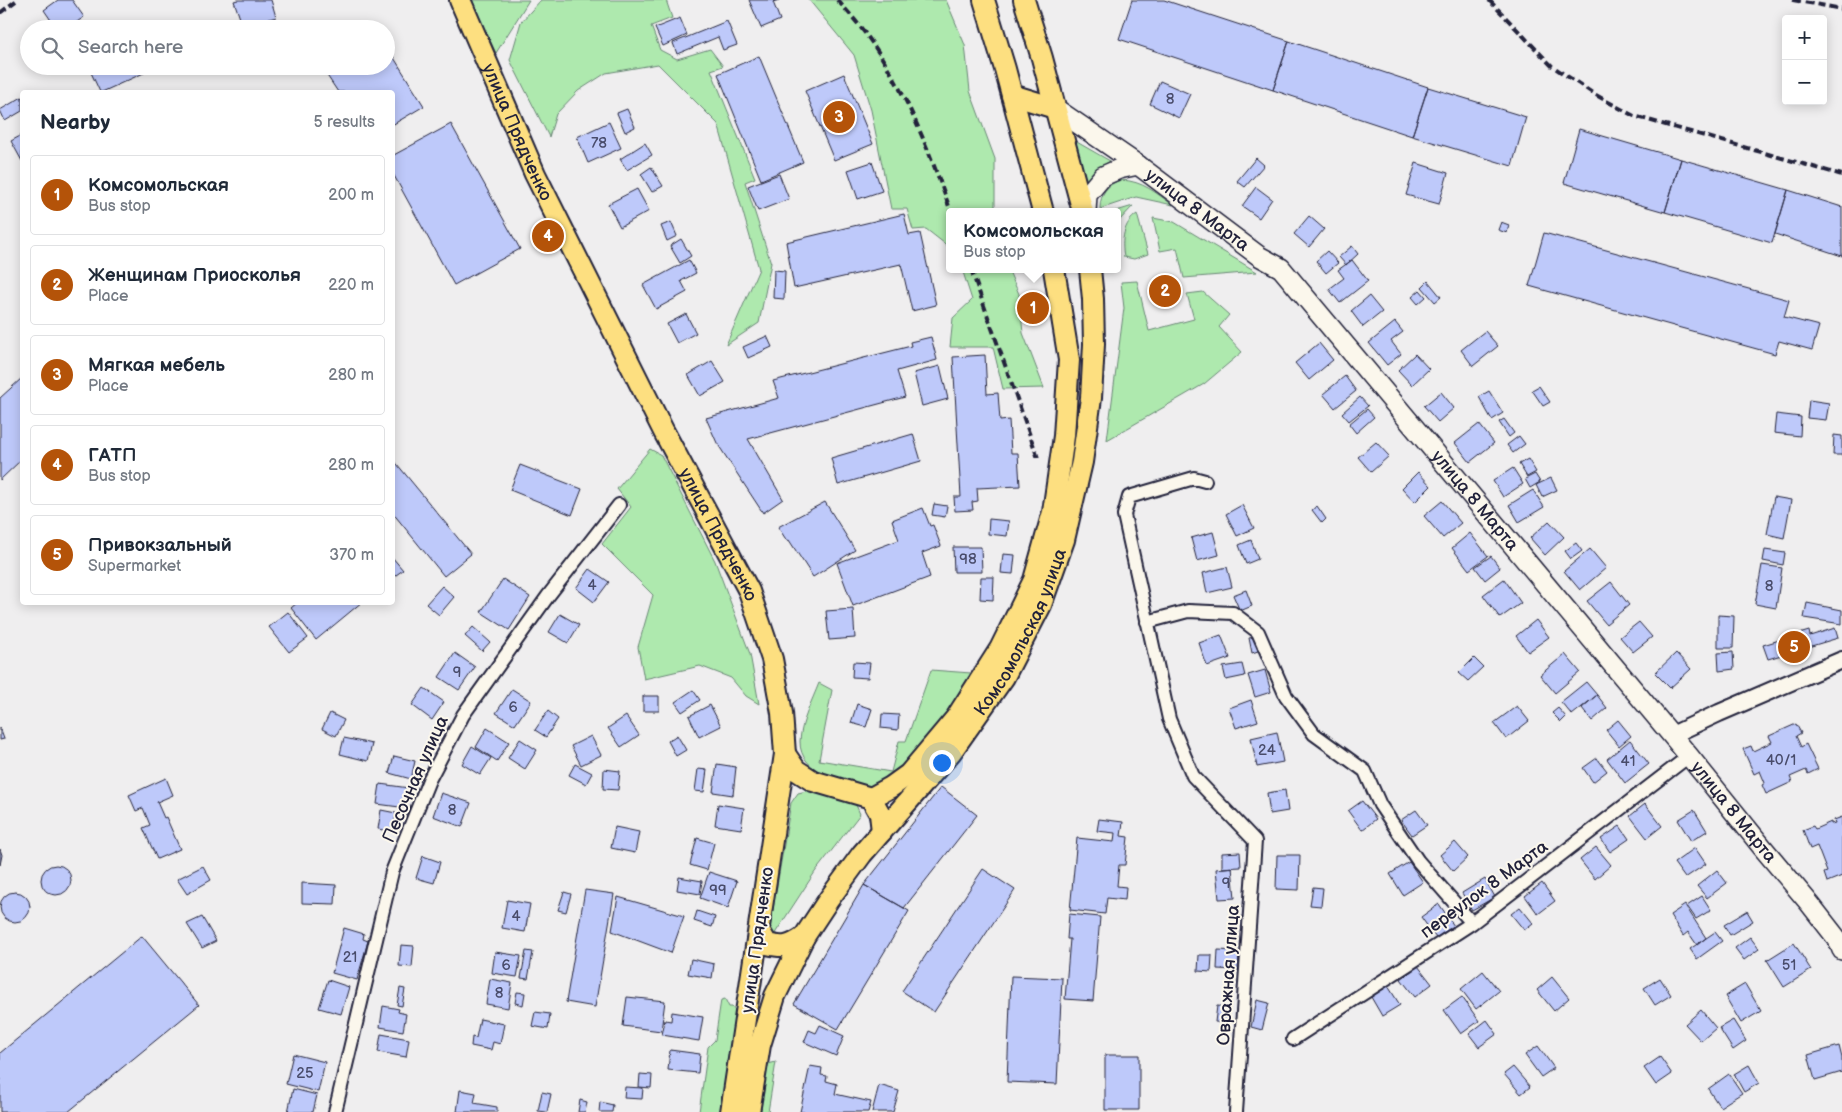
<!DOCTYPE html>
<html lang="en">
<head>
<meta charset="utf-8">
<style>
  :root { --surface:#fff; --page:#f2f2f3; --text:#1f2937; --muted:#747a83; --line:#e0e1e3; --accent:#b45309 }
  body { margin:0; font-family:"Balsamiq Sans",sans-serif; background:var(--page); color:var(--text) }
  .controls { position:absolute; right:15px; top:15px; display:grid; overflow:hidden; border-radius:5px; box-shadow:0 2px 12px #0003 }
  .controls button { width:45px; height:45px; display:grid; place-items:center; padding:0; border:0; border-bottom:1px solid var(--line); background:var(--surface); color:var(--text); font:25px sans-serif }
  .you { position:absolute; left:941px; top:762px; width:18px; height:18px; margin:-12px; border:4px solid #fff; border-radius:50%; background:#1a73e8; box-shadow:0 0 0 8px #1a73e833 }
  .badge { display:grid; place-items:center; width:32px; height:32px; border-radius:50%; background:var(--accent); color:#fff; font-size:16px; font-weight:700 }
  .pin { position:absolute; translate:-50% -50%; border:2px solid #fff; box-shadow:0 1px 5px #0006 }
  .popup { position:absolute; left:946px; top:208px; width:175px; height:65px; box-sizing:border-box; display:grid; place-content:center; border-radius:5px; background:var(--surface); filter:drop-shadow(0 1px 4px #0005); font-size:16px; white-space:nowrap; color:var(--muted) }
  .popup b { font-size:19px; color:var(--text) }
  .popup::after { content:''; position:absolute; left:50%; top:100%; margin-left:-10px; border:10px solid transparent; border-top-color:var(--surface) }
  .list { margin:0; padding:0; list-style:none }
  h2 { display:flex; justify-content:space-between; align-items:center; height:65px; margin:0; padding:0 20px; font-size:21px }
  h2 small { font-size:16px; font-weight:400; color:var(--muted) }
  .list li { display:grid; grid-template-columns:32px 1fr auto; gap:15px; align-items:center; box-sizing:border-box; height:80px; margin:0 10px 10px; padding:0 10px; border:1px solid var(--line); border-radius:5px }
  .list b { display:block; font-size:19px; white-space:nowrap }
  .list p { margin:0; font-size:16px; white-space:nowrap; color:var(--muted) }
  .list em { font-size:16px; font-style:normal; color:var(--muted) }
  .icon { flex:none; width:28px; height:28px; fill:none; stroke:currentColor; stroke-width:2; stroke-linecap:round; stroke-linejoin:round }
  .map { position:relative; flex:none; width:1842px; height:1112px; overflow:hidden }
  .search { position:absolute; background:var(--surface); box-shadow:0 2px 12px #0003; left:20px; top:20px; width:375px; height:55px; display:flex; align-items:center; gap:12px; box-sizing:border-box; padding:0 18px; border-radius:28px; color:var(--muted); font-size:19px }
  .panel { position:absolute; background:var(--surface); box-shadow:0 2px 12px #0003; left:20px; top:90px; width:375px; height:515px; border-radius:5px }
  .map>svg:first-child { display:block }
  .green { fill:#aee9ae; stroke:#688674 }
  .building { fill:#bec9fa; stroke:#22223b }
  .lines { fill:none; stroke-linecap:round; stroke-linejoin:round }
  .minor-casing { stroke:#22223b; stroke-width:16 }
  .tertiary-casing { stroke:#22223b; stroke-width:20 }
  .secondary-casing { stroke:#22223b; stroke-width:22 }
  .primary-casing { stroke:#22223b; stroke-width:24 }
  .minor { stroke:#fbf7ec; stroke-width:12 }
  .tertiary { stroke:#fbf7ec; stroke-width:16 }
  .secondary { stroke:#fbf7ec; stroke-width:19 }
  .primary { stroke:#fddf80; stroke-width:20 }
  .rail { stroke:#22223b; stroke-width:4; stroke-dasharray:8 4; stroke-linecap:butt }
  .labels { text-anchor:middle; stroke-width:4; stroke-linejoin:round; paint-order:stroke }
  .number-label { font-size:15px; fill:#494c6b }
  .street-label { font-size:18px; fill:#22223b; stroke:#fbf7ec }
</style>
</head>
<body>
<div class="map">
<svg width="1842" height="1112" viewBox="0 0 1842 1112">
  <rect width="100%" height="100%" fill="#efeeef"/>
  <filter id="ink" filterUnits="userSpaceOnUse"><feTurbulence type="fractalNoise" baseFrequency=".02" numOctaves="2"/><feDisplacementMap in="SourceGraphic" scale="10" xChannelSelector="R" yChannelSelector="G"/><feConvolveMatrix kernelMatrix="1 2 1 2 8 2 1 2 1" color-interpolation-filters="sRGB"/></filter>
  <g filter="url(#ink)">
    <!-- green -->
    <path class="green" d="M470 0H529L496 53Z
      M541 0H666L672 18 651 26 660 50 677 59 710 49 723 66 711 70 755 178 745 182 771 263 759 323 726 345 759 269 718 124 658 64 606 73 578 91 556 114 549 137 510 60 521 22Z
      M809 0H946L965 45 970 91 995 159V212H949V247L926 229 913 230 907 209H891L871 110 854 55Z
      M1075 141 1110 161 1096 170 1086 181Z
      M1121 180C1143 181 1156 193 1173 205L1136 197 1100 209C1100 194 1107 184 1121 180Z
      M1133 206 1117 223V212H1113Z
      M1137 214 1148 254 1134 259 1124 257C1121 241 1123 223 1137 214Z
      M1153 218 1174 222 1257 272 1184 278 1177 248 1160 251Z
      M962 269H1008L1019 294 1023 333 1044 388 1003 389 993 347H950L953 318 972 300Z
      M1137 281 1149 331 1194 319 1187 294 1203 292 1229 315 1219 327 1242 352 1204 384 1107 440 1124 308 1121 282Z
      M650 449 661 455 715 561 750 654 759 704 746 696 731 678 700 666 644 679 638 647 653 595 602 544 631 507 617 489Z
      M931 670 971 673 938 726 896 773 872 787C847 782 799 775 800 741 801 722 812 701 819 683L832 690 819 760 891 772 899 741H906Z
      M811 790 856 805 860 814 815 872 774 935 769 933 791 803 798 793Z
      M725 999 729 1007H732L736 1012 722 1112H699L708 1047 715 1040 721 1000Z
      M776 1062 768 1112H754L764 1065Z"/>
    <!-- building -->
    <path class="building" d="M58 0H72L84 17 67 29H57L44 10Z
      M238 0H271L276 17 243 27 234 1Z
      M749 0H779L773 2 780 20 761 28Z
      M1132 0H1164L1289 41 1273 90 1119 39Z
      M680 18 687 35 663 46 655 28Z
      M727 21 737 45 723 50 718 37 677 54 673 43Z
      M1289 41 1428 87 1412 136 1273 90Z
      M386 45 424 106 392 125V92H338L326 74 338 66H386Z
      M759 56 803 162 761 180 718 74Z
      M88 66H159L102 92H100Z
      M844 74 873 144 834 160 805 91Z
      M1160 81 1190 94 1179 118 1150 104Z
      M1428 87 1526 117 1512 166 1412 136Z
      M22 97V111L5 121 0 110Z
      M627 109 635 127 625 132 617 113Z
      M609 122 621 148 588 163 577 137Z
      M451 124 520 249 454 285 392 172V156Z
      M1579 129 1681 159 1665 212 1564 183Z
      M22 135V161L11 141Z
      M645 143 652 155 627 170 620 159Z
      M1256 158 1264 165 1245 187 1237 181Z
      M1681 159 1788 190 1772 243 1665 212Z
      M872 162 882 191 858 199 848 170Z
      M1416 163 1448 173 1439 204 1406 195Z
      M651 167 663 186 652 192 641 174Z
      M779 174 789 199 758 211 748 186Z
      M1256 187 1272 199 1259 218 1242 206Z
      M637 189 649 211 620 227 608 204Z
      M1788 190 1842 207V256L1775 234Z
      M904 214 909 235 920 233 936 305 912 311 901 264 794 288 786 242Z
      M1309 216 1324 229 1309 247 1294 234Z
      M671 222 677 236 667 241 661 226Z
      M1501 222 1509 225 1507 233 1498 230Z
      M1544 233 1789 300 1784 317 1819 326 1812 350 1779 341 1775 354 1529 286Z
      M681 239 691 256 680 263 670 246Z
      M1352 246 1358 254 1346 265 1339 257Z
      M1327 251 1338 263 1326 273 1316 261Z
      M689 260 696 273 681 281 687 292 656 309 643 285Z
      M1352 260 1368 281 1340 303 1329 289 1344 278 1338 270Z
      M774 270 785 271 784 299 773 298Z
      M1428 281 1441 297 1435 302 1422 287Z
      M1420 290 1426 297 1418 304 1412 297Z
      M1369 296 1382 312 1363 327 1351 311Z
      M686 314 696 333 677 343 667 324Z
      M1395 322 1403 332 1391 341 1401 354 1387 365 1369 343Z
      M1485 331 1498 346 1473 366 1461 350Z
      M767 336 772 347 748 358 743 347Z
      M931 337 937 360 897 371 905 397 748 439 783 499 763 513 717 443 706 418 779 398 773 381 911 346 910 342Z
      M1319 343 1333 360 1309 380 1295 363Z
      M1415 354 1429 369 1412 385 1398 370Z
      M985 355 987 394 998 393 1000 421 1009 420 1011 453H1018L1020 486 977 488 978 501 972 502 973 510 955 511 954 497H961L953 357Z
      M712 361 725 382 700 396 688 375Z
      M940 366 948 399 922 406 914 373Z
      M1345 376 1356 391 1335 408 1323 394Z
      M22 378V459L0 480V398Z
      M1539 386 1550 402 1543 406 1532 390Z
      M1489 391 1503 413 1492 420 1479 397Z
      M1441 392 1454 408 1438 422 1424 406Z
      M1360 397 1368 406 1349 421 1342 413Z
      M1809 400 1829 403 1826 420 1807 418Z
      M1367 409 1374 417 1356 433 1349 424Z
      M1776 414 1801 417 1800 436 1774 433Z
      M1504 419 1514 433 1509 437 1499 422Z
      M1479 424 1494 443 1470 462 1455 443Z
      M913 434 921 461 838 485 831 458Z
      M1834 435 1842 436V455H1833Z
      M1519 436 1525 444 1513 453 1507 445Z
      M1376 442 1389 456 1371 472 1358 457Z
      M392 458 471 554 444 576 392 512Z
      M1528 459 1536 472 1527 477 1519 464Z
      M520 465 582 489 572 515 510 490Z
      M1513 468 1523 484 1503 497 1493 481Z
      M1418 472 1431 486 1415 502 1402 488Z
      M1535 474 1540 482 1530 488 1525 479Z
      M1551 478 1557 490 1542 497 1536 485Z
      M1533 490 1544 507 1519 522 1509 505Z
      M1774 497 1791 500 1784 538 1767 534Z
      M1442 501 1461 523 1443 538 1424 516Z
      M825 502 855 550 813 577 789 540 787 541 778 527Z
      M934 504 947 506 945 517 932 515Z
      M1242 505 1254 528 1237 536 1226 514Z
      M1317 506 1326 519 1322 523 1312 510Z
      M923 508 930 526 933 525 941 546 922 553 930 577 853 606 837 563 899 540 892 520Z
      M989 519 1009 521 1007 536 988 534Z
      M1549 521 1564 537 1545 555 1530 538Z
      M1213 532 1219 555 1197 561 1191 538Z
      M1470 533 1488 556 1469 570 1452 548Z
      M1251 540 1258 559 1246 564 1239 545Z
      M1576 543 1582 551 1571 559 1565 551Z
      M953 547H981L982 572H954Z
      M1590 549 1606 568 1580 590 1564 571Z
      M1765 550 1785 553 1783 565 1763 561Z
      M1003 554 1015 555 1013 574 1001 573Z
      M1491 556 1500 568 1485 580 1475 567Z
      M392 557 403 570 392 578Z
      M1762 565 1782 568 1776 608 1755 604Z
      M1227 567 1232 587 1207 593 1203 573Z
      M590 569 609 582 594 602 576 588Z
      M981 577H994L993 600 980 599Z
      M503 579 530 597 509 630 481 612Z
      M1504 579 1521 603 1500 618 1483 595Z
      M1611 582 1629 605 1606 624 1587 601Z
      M442 586 454 597 439 615 426 604Z
      M1246 590 1252 606 1240 611 1233 595Z
      M298 602H362L316 640 291 608Z
      M1807 603 1842 610V624L1804 618Z
      M853 609 855 638 829 640 826 611Z
      M288 612 308 638 289 652 269 627Z
      M560 614 579 625 568 643 549 632Z
      M1718 615 1734 616 1733 648H1718Z
      M1536 620 1549 637 1528 652 1516 636Z
      M1639 622 1652 637 1633 652 1620 637Z
      M473 627 490 642 482 651 465 636Z
      M1835 628 1838 638 1768 659 1763 645 1809 631 1810 636Z
      M1221 635 1230 658 1207 666 1199 643Z
      M1255 637 1258 651 1252 653 1249 638Z
      M1733 652 1734 669 1719 671 1718 653Z
      M455 653 475 667 459 690 439 677Z
      M1676 653 1691 669 1670 688 1655 673Z
      M1565 654 1580 672 1555 693 1540 675Z
      M1474 658 1483 667 1468 681 1459 673Z
      M853 662 870 663 868 678 852 677Z
      M1242 664 1245 676 1226 680 1223 667Z
      M1265 670 1271 692 1255 697 1248 675Z
      M1586 682 1597 695 1572 715 1561 702Z
      M424 688 444 702 432 720 412 705Z
      M512 689 531 701 515 725 496 713Z
      M693 690 700 700 682 712 675 702Z
      M1597 695 1607 708 1592 721 1582 708Z
      M643 696H659V711H643Z
      M1251 700 1258 721 1236 728 1229 708Z
      M857 704 872 709 866 727 851 723Z
      M710 705 721 726 699 737 689 716Z
      M1517 706 1529 721 1506 739 1494 723Z
      M1558 708 1566 717 1561 722 1552 713Z
      M548 711 558 719 546 737 535 730Z
      M330 713 344 720 336 736 322 729Z
      M882 714 899 715 898 730 881 728Z
      M626 716 639 735 621 747 608 728Z
      M1618 720 1631 736 1619 746 1606 730Z
      M1796 724 1801 733 1796 736 1801 747 1806 744 1818 769 1808 774 1806 770 1790 777 1792 782 1766 794 1762 785 1765 783 1760 771 1754 774 1743 749 1751 746 1753 751 1772 742 1769 736Z
      M0 728 4 739 0 740Z
      M487 728 509 742 497 761 476 747Z
      M1277 732 1283 762 1257 767 1251 738Z
      M677 735 686 750 676 756 668 741Z
      M591 736 601 755 581 765 571 746Z
      M344 738 372 744 368 761 340 754Z
      M520 739 537 750 525 769 508 758Z
      M1630 740 1649 764 1625 783 1607 759Z
      M472 746 491 758 480 775 462 764Z
      M394 756 415 761 411 779 389 773Z
      M1597 758 1607 771 1593 782 1583 768Z
      M575 764 592 773 586 784 569 775Z
      M717 764 736 767 733 795 713 792Z
      M604 769 620 771 618 790 603 789Z
      M698 769 707 770 704 792 695 791Z
      M166 778 173 795 157 802 164 818 166 817 180 849 157 859 143 828 150 825 143 808 136 811 129 795Z
      M380 784 409 788 407 808 377 804Z
      M941 787 977 815 904 908 864 885Z
      M1285 790 1288 811 1270 814 1267 793Z
      M441 793 471 803 462 827 433 816Z
      M1362 801 1376 819 1362 830 1348 811Z
      M718 804 744 808 741 829 715 825Z
      M1645 804 1662 826 1647 838 1630 816Z
      M381 810 396 813 393 832 378 829Z
      M1416 810 1427 825 1412 835 1401 820Z
      M1694 810 1707 831 1691 841 1678 820Z
      M1842 817V876L1827 882 1824 873 1827 872 1817 846 1810 849 1803 830 1813 826 1815 829 1831 822V824L1835 823 1834 820Z
      M1099 819 1123 822 1121 836 1128 837 1125 865H1119L1117 886 1126 887 1125 900 1107 898 1105 914 1070 910 1077 838 1114 842 1115 833 1097 831Z
      M1620 826 1629 839 1610 852 1601 839Z
      M615 827 639 832 635 853 611 848Z
      M697 838 714 843 707 870 690 865Z
      M1455 842 1468 857 1453 871 1440 855Z
      M1596 847 1611 865 1595 879 1580 860Z
      M1695 848 1706 864 1685 878 1674 863Z
      M0 849 2 855 0 865Z
      M1240 852 1241 867 1222 868V853Z
      M1277 855H1300L1299 890 1276 889Z
      M423 856 440 862 434 883 416 878Z
      M1409 862 1423 882 1403 895 1390 874Z
      M41 880a15 15 0 1 1 30 0a15 15 0 1 1-30 0Z
      M203 866 211 880 187 894 177 879Z
      M1232 867 1235 898 1219 899 1216 869Z
      M983 869 1015 890 934 1012 902 991Z
      M1717 870 1727 883 1707 898 1697 886Z
      M709 872 737 881 728 908 700 898Z
      M679 877 702 881 700 894 677 890Z
      M1485 879 1495 897 1472 910 1462 893Z
      M302 883 336 885 335 904 302 903Z
      M1542 883 1555 901 1538 914 1525 896Z
      M864 885 909 911 838 1029 794 1004Z
      M1313 887 1323 888 1321 906 1310 905Z
      M585 890 614 894 595 1007 566 1002Z
      M564 892 571 894 566 912 558 910Z
      M0 907a15 15 0 1 1 30 0a15 15 0 1 1-30 0Z
      M1702 896 1711 910 1696 919 1687 906Z
      M618 897 684 916 671 953 612 931Z
      M507 900 530 904 525 932 502 928Z
      M1439 904 1454 926 1436 938 1421 917Z
      M1685 905 1706 938 1697 945 1688 932 1683 936 1670 915Z
      M1520 907 1533 923 1524 930 1511 914Z
      M697 911 715 917 712 927 694 921Z
      M1747 911 1753 921 1730 935 1724 925Z
      M1069 914 1100 917 1093 1001 1065 999 1070 939H1067Z
      M202 917 216 941 202 948 187 924Z
      M344 928 364 934 363 939 368 941 357 980 332 973Z
      M1715 932 1722 941 1697 959 1690 949Z
      M142 936 199 1005 68 1112H0V1053Z
      M1750 937 1759 949 1744 960 1735 948Z
      M1794 943 1811 970 1784 987 1767 960Z
      M401 945 414 946 412 967 399 966Z
      M1218 950 1239 951 1238 970 1217 969Z
      M526 951 533 952 528 979 521 978Z
      M495 952 521 956 517 977 492 973Z
      M1199 955H1212L1211 972 1198 971Z
      M691 959 714 964 712 978 688 974Z
      M1418 966 1432 984 1415 997 1401 979Z
      M1483 971 1499 991 1476 1009 1461 989Z
      M1011 976 1062 978 1057 1084 1007 1082Z
      M1552 977 1569 998 1554 1011 1537 990Z
      M1660 978 1671 995 1655 1005 1644 988Z
      M490 979 512 983 508 1008 486 1004Z
      M328 980 349 987 341 1014 319 1008Z
      M1745 984 1761 1011 1741 1023 1725 996Z
      M1388 986 1400 1005 1382 1016 1371 997Z
      M400 988 405 989 402 1006 397 1005Z
      M517 992 525 993 523 1005 515 1003Z
      M627 997 665 1001 661 1031 623 1026Z
      M1462 997 1479 1021 1461 1034 1444 1010Z
      M1257 1000 1269 1003 1262 1030 1251 1027Z
      M383 1006 399 1009 398 1012 406 1014 403 1031 380 1027Z
      M1217 1006 1229 1007 1228 1023 1215 1022Z
      M1701 1010 1716 1028 1701 1041 1685 1024Z
      M535 1012 550 1014 548 1029 532 1026Z
      M672 1012 703 1017 699 1041 662 1035 665 1020 671 1021Z
      M480 1019 504 1024 500 1044 493 1042 491 1050 471 1046 472 1037 476 1038Z
      M1487 1020 1497 1034 1479 1047 1469 1034Z
      M1733 1020 1746 1041 1733 1050 1719 1028Z
      M820 1025 844 1036 836 1056 804 1042 809 1030 816 1033Z
      M381 1034 409 1039 406 1057 378 1052Z
      M1538 1046 1554 1068 1541 1077 1525 1055Z
      M1839 1046 1842 1058V1072L1815 1080 1808 1055Z
      M670 1050 700 1054 698 1073 668 1070Z
      M293 1054 325 1062 318 1092 286 1084Z
      M1105 1055H1139V1110H1105Z
      M1660 1057 1672 1074 1656 1085 1644 1068Z
      M1749 1065 1759 1083 1744 1092 1734 1074Z
      M810 1066 822 1068 821 1075 827 1076 826 1081 837 1084 835 1094 871 1102 868 1112H800Z
      M1513 1067 1530 1087 1521 1094 1504 1074Z
      M640 1074 652 1075 651 1088 639 1087Z
      M1729 1074 1742 1093 1720 1107 1708 1089Z
      M879 1085 899 1091 893 1112H872Z
      M625 1087 643 1088 642 1099 624 1098Z
      M293 1089 317 1095 313 1112H288Z
      M460 1090 476 1093 474 1103 497 1107V1112H457Z
      M542 1092 551 1094 547 1112 538 1111Z
      M580 1100 587 1102 585 1112H578Z
      M600 1102 613 1105 612 1112H599Z"/>
    <g class="lines">
      <!-- minor casing -->
      <g class="minor-casing">
        <path id="minor" d="M1205 481 1194 478 1129 497 1124 515 1169 719 1193 776 1255 841 1236 1112
          M1147 622 1188 611 1233 613 1258 632 1286 696 1314 734 1365 771 1380 805 1418 861 1472 923
          M1293 1039 1472 923 1689 756
          M335 1112 392 872 429 780 463 715 548 596 619 505"/>
      </g>
      <!-- tertiary casing -->
      <g class="tertiary-casing">
        <path id="tertiary" d="M1672 735 1719 713 1842 660"/>
      </g>
      <!-- secondary casing -->
      <g class="secondary-casing">
        <g id="secondary">
          <path id="s1" d="M1055 108 1138 165 1259 256 1281 268 1689 756 1763 848 1810 904 1838 940 1842 950"/>
          <path d="M1086 212 1087 195 1103 176 1119 169 1138 165"/>
        </g>
      </g>
      <!-- primary casing -->
      <g class="primary-casing">
        <g id="primary">
          <path id="s2" d="M460 0 535 174 664 432 749 591 772 659 782 713 785 754 731 1112"/>
          <path d="M984 0 1005 69 1043 212"/>
          <path d="M1024 0 1042 58 1083 212"/>
          <path d="M1012 95 1055 108"/>
          <path d="M785 754 796 770 813 781 871 798 880 814 882 831"/>
          <path d="M871 798 891 787 909 774 956 718 1000 649 1034 580 1053 512 1064 436 1069 360 1054 269"/>
          <path d="M759 930 767 944C784 948 789 947 804 937"/>
          <path id="s3" d="M749 1112 760 1045 775 996 804 937 829 899 862 854 951 752 1004 677 1041 605 1064 540 1082 462 1091 398 1094 344 1093 299 1090 269"/>
        </g>
      </g>
      <!-- minor -->
      <use href="#minor" class="minor"/>
      <!-- tertiary -->
      <use href="#tertiary" class="tertiary"/>
      <!-- secondary -->
      <use href="#secondary" class="secondary"/>
      <!-- primary -->
      <use href="#primary" class="primary"/>
      <!-- rail -->
      <path class="rail" d="M837 0C894 59 924 136 951 212
        M1489 0 1552 66 1594 94 1634 116 1842 175
        M1793 0 1842 9
        M0 13 17 0
        M971 269 1039 461"/>
    </g>
  </g>
  <g class="labels">
    <!-- number labels -->
    <g class="number-label">
      <text x="1170" y="104">8</text>
      <text x="599" y="148">78</text>
      <text x="968" y="564">98</text>
      <text x="592" y="590">4</text>
      <text x="1769" y="591">8</text>
      <text x="457" y="677">9</text>
      <text x="513" y="712">6</text>
      <text x="1267" y="755">24</text>
      <text x="1781" y="765">40/1</text>
      <text x="1628" y="766">41</text>
      <text x="452" y="815">8</text>
      <text x="1226" y="888">9</text>
      <text x="718" y="895">99</text>
      <text x="516" y="921">4</text>
      <text x="350" y="962">21</text>
      <text x="506" y="970">6</text>
      <text x="1789" y="970">51</text>
      <text x="499" y="998">8</text>
      <text x="305" y="1078">25</text>
    </g>
    <!-- street labels -->
    <g class="street-label">
      <text dy="6" stroke="none"><textPath href="#s2" startOffset="144">улица Прядченко</textPath></text>
      <text dy="6" stroke="none"><textPath href="#s1" startOffset="175">улица 8 Марта</textPath></text>
      <text dy="6" stroke="none"><textPath href="#s1" startOffset="580">улица 8 Марта</textPath></text>
      <text dy="6" stroke="none"><textPath href="#s2" startOffset="594">улица Прядченко</textPath></text>
      <text dy="6" stroke="none"><textPath href="#s3" startOffset="561">Комсомольская улица</textPath></text>
      <text transform="translate(415 779) rotate(-66)" y="6">Песочная улица</text>
      <text dy="6" stroke="none"><textPath href="#s1" startOffset="985">улица 8 Марта</textPath></text>
      <text transform="translate(1484 889) rotate(-36)" y="6">переулок 8 Марта</text>
      <text transform="translate(757 940) rotate(-82)" y="6">улица Прядченко</text>
      <text transform="translate(1228 975) rotate(-86)" y="6">Овражная улица</text>
    </g>
  </g>
</svg>
<div class="controls">
<button>+</button>
<button>−</button>
</div>
<div class="you"></div>
<div class="pin badge" style="left:1033px;top:308px">1</div>
<div class="popup"><b>Комсомольская</b>Bus stop</div>
<div class="pin badge" style="left:1165px;top:291px">2</div>
<div class="pin badge" style="left:839px;top:117px">3</div>
<div class="pin badge" style="left:548px;top:236px">4</div>
<div class="pin badge" style="left:1794px;top:647px">5</div>
<div class="search"><svg class="icon" aria-label="search" viewBox="0 0 24 24"><circle cx="10" cy="10" r="6"/><path d="M15 15l6 6"/></svg>Search here</div>
<section class="panel">
<h2>Nearby<small>5 results</small></h2>
<ul class="list">
<li><span class="badge">1</span><div><b>Комсомольская</b><p>Bus stop</p></div><em>200 m</em></li>
<li><span class="badge">2</span><div><b>Женщинам Приосколья</b><p>Place</p></div><em>220 m</em></li>
<li><span class="badge">3</span><div><b>Мягкая мебель</b><p>Place</p></div><em>280 m</em></li>
<li><span class="badge">4</span><div><b>ГАТП</b><p>Bus stop</p></div><em>280 m</em></li>
<li><span class="badge">5</span><div><b>Привокзальный</b><p>Supermarket</p></div><em>370 m</em></li>
</ul>
</section>
</div>
</body>
</html>
